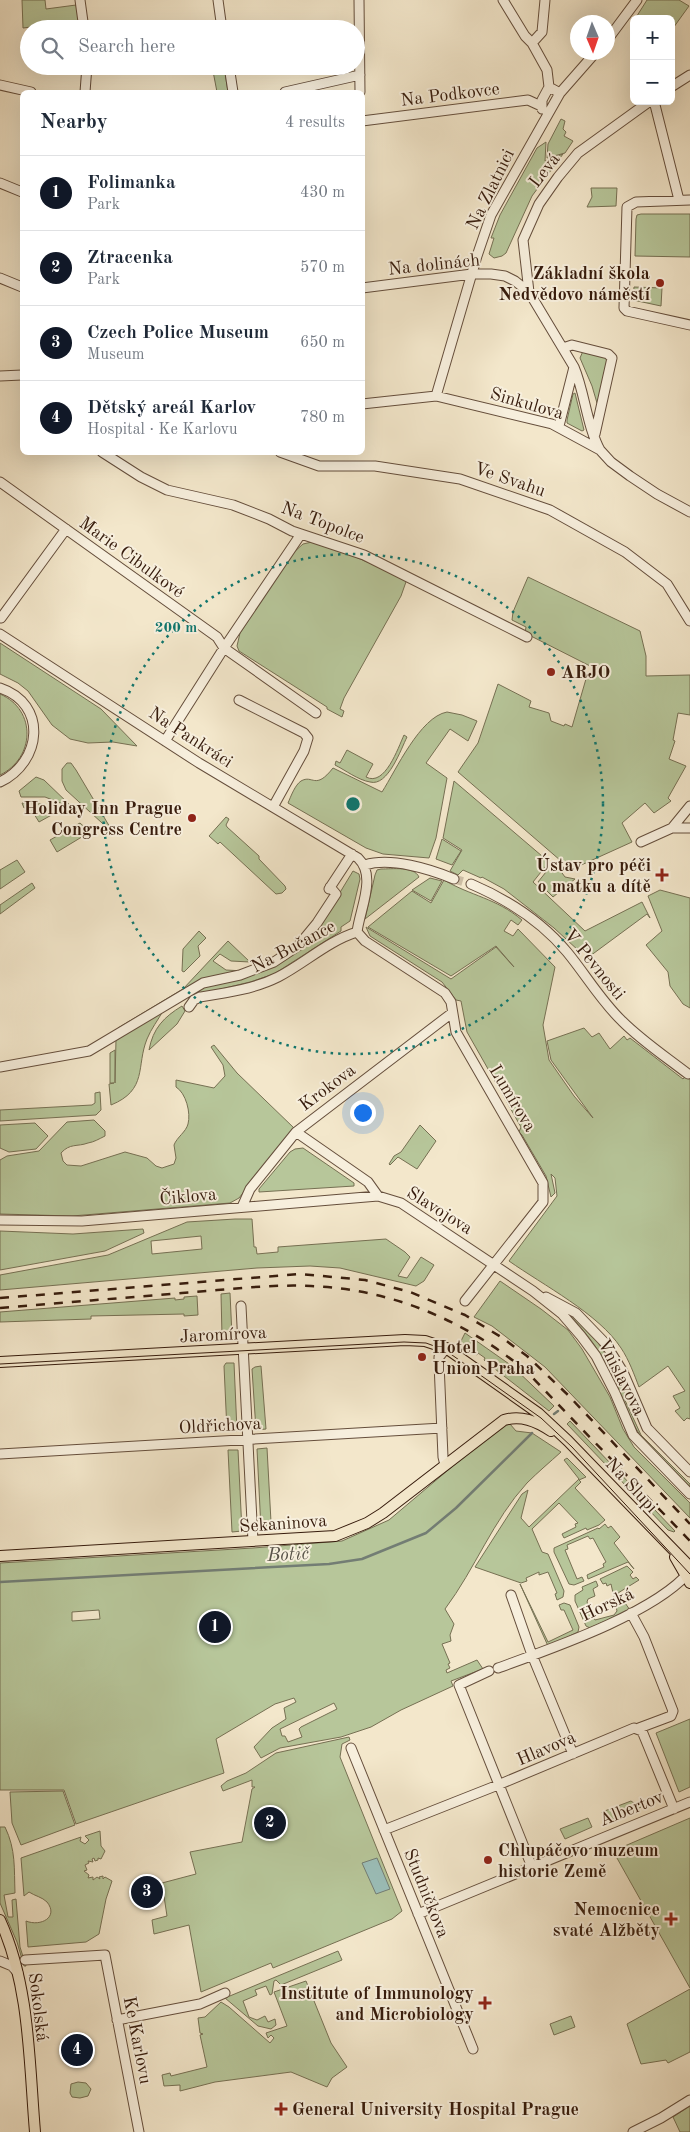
<!DOCTYPE html>
<html lang="en">
<head>
<meta charset="utf-8">
<style>
  :root { --surface:#fff; --page:#f6f6f7; --text:#1f2937; --muted:#747a83; --line:#e0e1e3; --accent:#111827 }
  body { margin:0; font-family:"Old Standard TT",serif; background:var(--page); color:var(--text) }
  .controls { position:absolute; right:15px; top:15px; display:grid; overflow:hidden; border-radius:8px; box-shadow:0 5px 20px #0002 }
  .controls button { width:45px; height:45px; display:grid; place-items:center; padding:0; border:0; border-bottom:1px solid var(--line); background:var(--surface); color:var(--text); font:25px sans-serif }
  .compass { position:absolute; left:570px; top:15px; width:45px; height:45px; border-radius:50%; background:var(--surface); box-shadow:0 5px 20px #0002; rotate:178deg }
  .you { position:absolute; left:362px; top:1112px; width:18px; height:18px; margin:-12px; border:4px solid #fff; border-radius:50%; background:#1a73e8; box-shadow:0 0 0 8px #1a73e833 }
  .badge { display:grid; place-items:center; width:32px; height:32px; border-radius:50%; background:var(--accent); color:#fff; font-size:16px; font-weight:700 }
  .pin { position:absolute; translate:-50% -50%; border:2px solid #fff; box-shadow:0 1px 5px #0006 }
  .list { margin:0; padding:0; list-style:none }
  h2 { display:flex; justify-content:space-between; align-items:center; height:65px; margin:0; padding:0 20px; font-size:21px }
  h2 small { font-size:16px; font-weight:400; color:var(--muted) }
  .list li { display:grid; grid-template-columns:32px 1fr auto; gap:15px; align-items:center; box-sizing:border-box; height:75px; padding:0 20px; border-top:1px solid var(--line) }
  .list b { display:block; font-size:19px; white-space:nowrap }
  .list p { margin:0; font-size:16px; white-space:nowrap; color:var(--muted) }
  .list em { font-size:16px; font-style:normal; color:var(--muted) }
  .icon { flex:none; width:28px; height:28px; fill:none; stroke:currentColor; stroke-width:2; stroke-linecap:round; stroke-linejoin:round }
  .map { position:relative; flex:none; width:690px; height:2132px; overflow:hidden }
  .search { position:absolute; background:var(--surface); box-shadow:0 5px 20px #0002; left:20px; top:20px; width:345px; height:55px; display:flex; align-items:center; gap:12px; box-sizing:border-box; padding:0 18px; border-radius:28px; color:var(--muted); font-size:19px }
  .panel { position:absolute; background:var(--surface); box-shadow:0 5px 20px #0002; left:20px; top:90px; width:345px; height:365px; border-radius:8px }
  .map>svg:first-child { display:block }
  .green { fill:#b7c69a; stroke:#767053; fill-rule:evenodd }
  .water { fill:#9bbfba; stroke:#737d74 }
  .lines { fill:none; stroke-linecap:round; stroke-linejoin:round }
  .stream { stroke:#737d74; stroke-width:2.5 }
  .minor-tunnel { stroke:#cdbea5; stroke-width:9; stroke-dasharray:9 4.5; stroke-linecap:butt }
  .minor-casing { stroke:#654e3c; stroke-width:11 }
  .major-casing { stroke:#361b0c; stroke-width:12 }
  .minor { stroke:#f7efdd; stroke-width:9 }
  .major { stroke:#f3e7cb; stroke-width:10 }
  .tram { stroke:#361b0c; stroke-width:1 }
  .rail { stroke:#361b0c; stroke-width:2.5; stroke-dasharray:9 9; stroke-linecap:butt }
  .ring { fill:none; stroke:#0f766e; stroke-width:2.5; stroke-dasharray:2.5 5 }
  .poi-dot { fill:#8f2418; stroke:#f7efdd; stroke-width:2 }
  .labels { text-anchor:middle; stroke-width:4; stroke-linejoin:round; paint-order:stroke }
  .street-label { font-size:18px; fill:#361b0c; stroke:#f7efdd }
  .poi-label { font-size:18px; font-weight:bold; fill:#361b0c; stroke:#f7efdd; text-anchor:end }
  .water-label { font-size:19px; font-style:italic; fill:#595449; stroke:#f7efdd }
  .centre { fill:#0f766e; stroke:#f7efdd; stroke-width:2.5 }
  .ring-label { font-size:15px; text-anchor:middle; font-weight:bold; fill:#0f766e; stroke:#f7efdd; stroke-width:4; stroke-linejoin:round; paint-order:stroke }
</style>
</head>
<body>
<div class="map">
<svg width="690" height="2132" viewBox="0 0 690 2132">
  <rect width="100%" height="100%" fill="#f3e7cb"/>
  <filter id="stains"><feTurbulence type="fractalNoise" baseFrequency=".004" numOctaves="4"/><feColorMatrix values="0 0 0 0 .2 0 0 0 0 .09 0 0 0 0 .02 0 0 0 .5 -.17"/></filter>
  <radialGradient id="worn" r=".72"><stop offset=".6" stop-color="#630" stop-opacity="0"/><stop offset="1" stop-color="#630" stop-opacity=".3"/></radialGradient>
  <!-- green -->
  <path class="green" d="M22 0H45L46 9 76 5 79 21 23 28Z
    M647 0H679L689 6 671 31V19H635Z
    M212 66H224L228 92H217Z
    M561 119 565 121 563 129 566 132 564 136 573 141 565 153 547 158 548 144Z
    M546 142 545 161 563 154 532 196 506 253 502 256 494 258 489 254 494 238H491L500 215 537 148Z
    M591 188H617L616 206 587 207 592 197Z
    M641 214H690V257L635 256 636 219 637 215Z
    M634 287 662 288 661 306 633 300Z
    M583 351 606 357 608 359 600 403H597L592 386 580 358Z
    M575 393 584 430 582 431 567 423V420L573 394Z
    M312 542 351 555 407 579 401 596 344 698 340 709 344 711 342 717 327 709V707L239 651 237 646 240 633 293 553 303 544Z
    M528 577 640 631 646 656V676L690 675V715L678 713 673 740 675 741 669 759 686 766 668 798 671 801 654 813 645 803 622 823 632 842 579 866 568 867 458 772 478 743 498 684 531 701 529 707 549 713 551 721 564 726 565 724 572 727 588 672 595 674 592 667 525 633 526 627 512 620 513 612Z
    M0 643 101 709 137 746 113 742 88 743 70 739 52 725 28 691 18 683 0 674Z
    M0 694C37 710 35 758 0 775Z
    M447 712 462 715 477 721 468 741 450 729 426 763 447 778 436 838 429 858 383 854 366 848 288 803C291 796 295 785 301 781 313 774 315 791 333 768L382 792C396 770 420 717 447 712Z
    M404 735 407 737C401 749 388 787 370 782 358 780 345 770 335 765L336 761 340 763 347 750 373 764 366 777C385 787 398 748 404 735Z
    M67 763H71L76 770 114 834 66 790 62 781V769Z
    M36 777 44 780 70 805 68 806 45 797H21L19 791Z
    M454 781 549 862 533 882 585 931 642 902 650 918 647 914 590 956 583 948 579 951 554 928 504 889 482 877 481 878 463 870 458 875 450 871 462 850 443 838Z
    M22 803 41 804 57 812 39 822 29 806 24 808Z
    M226 817 229 819 226 825 227 827 259 856V859L285 886 286 889 282 893 276 894 220 842 218 844 209 836Z
    M80 823 90 832 57 852 50 840Z
    M442 839 461 851 452 865 436 859Z
    M17 860 25 872 0 889V870Z
    M554 862 565 877 575 879 553 897 538 882Z
    M381 869C392 869 414 866 419 877L365 919 375 875 377 870Z
    M353 871 359 874 360 879 350 921 341 927V931L274 974 250 982 196 995 194 993 203 987 256 972 311 937 319 927Z
    M430 878 442 881 431 901 412 890Z
    M444 880C471 896 496 898 522 920L518 925 511 920 504 931 513 936 518 929 555 967 543 1025 549 1060 574 1096 593 1118 551 1060 547 1041 584 1028 592 1037 599 1033 610 1049 624 1036 627 1040 630 1038 683 1079 690 1071V1419L687 1418 684 1421 675 1411 680 1408 673 1396 685 1391 668 1366 639 1387C634 1374 629 1360 621 1348 599 1314 543 1285 509 1261L557 1196 555 1178 551 1174 555 1193 551 1197 546 1176 522 1135 519 1132 521 1127 467 1032 461 1001 456 1000 442 982 370 936 366 927 451 979 496 947 514 967 496 946 451 976 368 927 412 891 431 903Z
    M32 883 35 888 0 914V905Z
    M660 890 690 898V1008L683 1004 670 986 668 972 646 945 662 931 648 896Z
    M199 931 206 938 198 946 200 956 184 972 182 971 183 949Z
    M228 941 250 962 231 961 220 954 213 961 226 970 244 971 203 981 122 1029 118 1028 183 989Z
    M182 1006 185 1011 177 1024 149 1050C153 1028 164 1017 182 1006Z
    M163 1011C158 1020 151 1029 147 1039 136 1066 148 1090 111 1105L109 1084 114 1083H110V1053L115 1050V1083L116 1039Z
    M214 1045 237 1073 294 1128 239 1198 230 1203 72 1216 0 1214V1160L7 1156 39 1151 67 1122 94 1120 105 1131V1136C99 1139 94 1142 88 1143 77 1147 70 1143 61 1153L63 1161 67 1165 81 1166 125 1152 147 1158 156 1166 162 1168 174 1164 176 1158 174 1145C177 1137 186 1132 188 1124 191 1113 186 1093 176 1087V1080L214 1088 225 1076 223 1065 211 1047Z
    M100 1092 101 1110 96 1115 0 1121V1110L92 1105 95 1103V1093Z
    M35 1123 48 1136 36 1149 9 1152 0 1148V1125Z
    M420 1125 436 1141 417 1169 398 1157 390 1165 389 1164 394 1156 401 1152Z
    M303 1148 354 1183V1186L259 1192V1189L290 1152 295 1149Z
    M235 1219H252L254 1247H256L257 1254 278 1252V1247L386 1239 405 1252 410 1257 398 1276 407 1278 421 1257 434 1265 424 1281 416 1286 340 1268 310 1266 257 1268 0 1290V1275L108 1255 187 1222ZM201 1236 202 1249 152 1254 151 1241Z
    M143 1229 144 1233 105 1251 0 1270V1231L73 1234Z
    M500 1281 541 1309 568 1330 582 1349 610 1397 623 1429 634 1447 690 1503V1518L545 1367 492 1326 474 1317Z
    M230 1293 232 1336H222L221 1294Z
    M197 1296 198 1315 184 1316V1314L91 1316V1319L0 1322V1312L175 1298V1300L184 1299V1297Z
    M566 1311C595 1329 612 1364 626 1395L623 1396 641 1435 690 1484V1488C674 1472 652 1453 640 1435 629 1419 623 1400 616 1383 604 1355 586 1332 566 1311Z
    M465 1333 512 1366 554 1406 549 1411 486 1362 484 1360 485 1358 478 1353 477 1355 460 1343Z
    M226 1363H234L237 1431H227L224 1366Z
    M261 1366 266 1429 256 1430 252 1369 255 1367Z
    M570 1421 675 1531 674 1532 668 1530 567 1424Z
    M510 1424 516 1431 532 1433 561 1452C550 1462 538 1472 527 1483 493 1520 475 1569 445 1609L454 1624 450 1635 451 1641 442 1644 450 1663 448 1664 450 1668 446 1670 447 1673 477 1660 483 1669 451 1681 453 1686 401 1710 371 1727 341 1737 280 1748 261 1758 254 1747 272 1728 286 1719 284 1708 296 1702 294 1698 275 1704 216 1739 224 1773 76 1824 64 1790H0V1563L253 1548 342 1541 389 1520 499 1427ZM99 1610 100 1619 72 1621V1612ZM334 1703 337 1709 301 1727 299 1729 302 1737 288 1742 285 1736H282L280 1729Z
    M267 1448 271 1522 266 1523 267 1531H263L261 1529 257 1449Z
    M228 1450H238L242 1531 232 1532Z
    M567 1458 586 1477 579 1480 581 1482 575 1488 605 1520 599 1525 587 1530 586 1528 564 1538 562 1534 576 1527 575 1524 578 1523 559 1503 532 1529 542 1552 548 1554 564 1591 563 1597 557 1600 555 1594 557 1593 548 1572 539 1575V1572L526 1578 527 1581 521 1583 475 1567 522 1494 528 1490 521 1518 529 1527 579 1479 564 1460Z
    M605 1524 608 1528 611 1526 620 1537 614 1543 634 1569 628 1562 588 1579 587 1575 604 1567 603 1564 606 1562 593 1538 590 1539 588 1536 567 1545 568 1549 565 1550 577 1579 582 1577 584 1581 574 1585 569 1584 554 1552V1548L598 1528 599 1529Z
    M627 1566 633 1572 630 1575 633 1579 636 1577 639 1580 618 1593 630 1610 590 1628 586 1626 575 1601V1595L583 1590 582 1587 596 1581 598 1586 593 1589 595 1596 588 1599 587 1602 595 1620 614 1615 617 1611 611 1584 607 1586 606 1583 603 1584 600 1579Z
    M520 1584 548 1642 573 1630 564 1610H561L559 1605 564 1603 570 1605 579 1627 578 1632 548 1646Z
    M690 1719V1787L679 1792 656 1733Z
    M349 1737 350 1740 342 1744 340 1757 402 1911 392 1919 273 1968 271 1963 201 1992 189 1925 154 1934 152 1920 167 1916 162 1883 196 1874 190 1852 242 1842 252 1789 255 1787H252V1780L223 1791 221 1786 227 1781 246 1773 276 1753Z
    M63 1791 75 1825 21 1845 12 1823 10 1792Z
    M631 1801 638 1806 646 1805 606 1822 602 1812Z
    M588 1818 592 1827 565 1839 560 1829Z
    M690 1818V1988L613 1851Z
    M0 1827H5C16 1850 14 1868 15 1893L4 1895 8 1917H13L12 1900 16 1899 20 1947 26 1966H24L17 1942 0 1903Z
    M100 1831 101 1846 105 1851 101 1859 98 1858V1860L95 1861 94 1858 92 1859 93 1862 88 1861 89 1863 85 1865 87 1870 84 1871 89 1875 88 1878 93 1877V1880L97 1877 100 1879 99 1877 103 1876V1879L105 1877 112 1881 106 1899 99 1934 86 1942 28 1947 26 1921C41 1927 59 1917 47 1902 42 1897 35 1896 29 1892L24 1896 21 1858 81 1837 80 1841 85 1844 89 1840 85 1836Z
    M338 1951 342 1960 281 1985 276 1980 274 1981 272 1994 270 1995 266 1986 255 1990 257 1995 243 2001 249 2017 257 2020 265 2016 268 2022 275 2019 276 2025 271 2029 258 2026 225 1998Z
    M306 1981 331 2043 347 2067 332 2078 327 2087 291 2072 215 2082 180 2091V2085L164 2086 162 2075 170 2073 171 2076 207 2067 200 2035 203 2034 200 2033 198 2018 205 2017 221 2002 229 2007 270 2043 274 2038 271 2035 268 2038 266 2033 287 2026 274 1992Z
    M690 1989V2052L668 2063 666 2060 641 2064 627 2024Z
    M571 2016 575 2027 554 2035 550 2024Z
    M78 2082 86 2083 91 2089 88 2096 80 2098 72 2097 70 2093 71 2084Z
    M690 2106V2132H680L673 2117Z"/>
  <!-- water -->
  <path class="water" d="M377 1858 390 1889 376 1894 362 1863Z"/>
  <g class="lines">
    <!-- stream -->
    <path class="stream" d="M554 1414 558 1411
      M0 1582 329 1564 362 1559 426 1533 456 1508 532 1433"/>
    <!-- minor-tunnel -->
    <path class="minor-tunnel" d="M454 879 471 884"/>
    <!-- minor casing -->
    <g class="minor-casing">
      <path id="minor" d="M80 0 84 29
        M218 0 222 29
        M359 0 360 92
        M503 0 525 36 532 43
        M545 0 542 32 532 43 547 70 549 87 560 93
        M608 39 637 0
        M229 66 233 92
        M0 85 31 92
        M671 87 690 75
        M85 92 87 66
        M285 92 360 75
        M654 101 679 200
        M542 109V100L549 87
        M362 121 528 100 541 106
        M0 183 22 192
        M690 200 636 202 627 207 624 308 627 311 690 325
        M0 278 22 287
        M362 288 472 274H491L505 276 515 281 529 292 574 367C585 393 587 427 600 450
        M529 292 523 240 539 204 558 177 578 153 650 101
        M563 348 572 345 608 354 612 358 595 434
        M0 376 22 375
        M436 396 477 256 491 215 560 93 596 52
        M362 404 436 396 552 424 600 450 611 462 630 476 657 494 690 512
        M559 426 574 367
        M102 452 141 477 167 490 233 505 269 519 292 531 364 555 527 637
        M280 452 319 466H375L460 479 550 510 625 552 667 584 690 621
        M0 482 217 637 224 648 316 713
        M1 618 66 529
        M0 634 199 763 358 858C377 876 360 908 357 932
        M0 688C48 704 42 762 0 782
        M239 700 304 733 308 738 304 751 273 807
        M165 741 224 648 301 534
        M672 828 690 806
        M641 842 672 828H690
        M365 865C391 857 430 869 454 879
        M471 884C506 899 542 922 567 952 586 975 601 1001 622 1021 642 1041 666 1057 688 1074
        M329 889 352 854
        M357 932 365 941 445 993 451 1002 456 1032 543 1183V1202L465 1301
        M189 1007 194 1000 200 997C226 993 254 989 278 977 305 963 328 941 357 932
        M0 1067 89 1051 203 983 240 975 274 962 298 946 317 923 336 894 330 887
        M296 1132 368 1182 378 1196
        M242 1207 250 1189 296 1132 452 1013
        M0 1220 82 1221 378 1196 401 1203 533 1291 562 1314 581 1336 596 1356 615 1393 633 1435 690 1494
        M546 1297 576 1313 605 1343 623 1372 647 1428 690 1472
        M241 1306 253 1541
        M0 1454 442 1428
        M445 1465 443 1457 439 1363V1357L446 1348
        M511 1595 532 1655 573 1754
        M631 1613 644 1637 673 1711 671 1716 639 1728
        M498 1668C550 1649 656 1613 690 1571
        M489 1671 459 1685 532 1867
        M351 1748 473 2049
        M384 1830 498 1785 634 1728 642 1731 674 1809
        M418 1914 690 1802
        M25 1960 105 1955 139 2132
        M0 1961 12 1966 18 1973
        M117 2020 200 2004 225 1993
        M633 2132 661 2118 690 2100"/>
    </g>
    <!-- major casing -->
    <g class="major-casing">
      <path id="major" d="M0 1362 405 1340 425 1341 446 1348 538 1413 568 1441 690 1567
        M0 1556 335 1536 367 1523 383 1513 504 1420C521 1415 536 1421 551 1431
        M675 1557 690 1583
        M0 1920C30 1986 29 2061 35 2132"/>
    </g>
    <!-- minor -->
    <use href="#minor" class="minor"/>
    <!-- major -->
    <use href="#major" class="major"/>
    <!-- tram -->
    <path class="tram" d="M0 1364 404 1342 426 1343 445 1350 541 1418 572 1447 690 1574"/>
    <!-- rail -->
    <path class="rail" d="M0 1298 300 1274 365 1280 410 1292 465 1315 501 1337 527 1356 568 1395 690 1524
      M0 1308C61 1303 121 1298 182 1293 225 1290 268 1284 311 1286 390 1289 465 1320 526 1371L690 1541"/>
  </g>
  <!-- distance rings -->
  <circle class="ring" cx="353" cy="804" r="250"/>
  <!-- markers -->
  <g class="poi-dot">
    <circle cx="660" cy="283" r="5"/>
    <circle cx="551" cy="672" r="5"/>
    <circle cx="192" cy="818" r="5"/>
    <path d="M659.5 867.5h5v5h5v5h-5v5h-5v-5h-5v-5h5z"/>
    <circle cx="422" cy="1357" r="5"/>
    <circle cx="488" cy="1860" r="5"/>
    <path d="M668.5 1911.5h5v5h5v5h-5v5h-5v-5h-5v-5h5z"/>
    <path d="M482.5 1995.5h5v5h5v5h-5v5h-5v-5h-5v-5h5z"/>
    <path d="M278.5 2101.5h5v5h5v5h-5v5h-5v-5h-5v-5h5z"/>
  </g>
  <g class="labels">
    <!-- street labels -->
    <g class="street-label">
      <text transform="translate(450 94) rotate(-7)" y="6">Na Podkovce</text>
      <text transform="translate(544 170) rotate(-52)" y="6">Levá</text>
      <text transform="translate(490 189) rotate(-64)" y="6">Na Zlatnici</text>
      <text transform="translate(434 264) rotate(-6)" y="6">Na dolinách</text>
      <text transform="translate(527 403) rotate(16)" y="6">Sinkulova</text>
      <text transform="translate(510 479) rotate(19)" y="6">Ve Svahu</text>
      <text transform="translate(323 522) rotate(21)" y="6">Na Topolce</text>
      <text transform="translate(132 557) rotate(36)" y="6">Marie Cibulkové</text>
      <text transform="translate(191 737) rotate(33)" y="6">Na Pankráci</text>
      <text transform="translate(293 946) rotate(-28)" y="6">Na Bučance</text>
      <text transform="translate(595 964) rotate(51)" y="6">V Pevnosti</text>
      <text transform="translate(327 1087) rotate(-37)" y="6">Krokova</text>
      <text transform="translate(513 1098) rotate(59)" y="6">Lumírova</text>
      <text transform="translate(188 1196) rotate(-5)" y="6">Čiklova</text>
      <text transform="translate(440 1210) rotate(32)" y="6">Slavojova</text>
      <text transform="translate(223 1334) rotate(-3)" y="6">Jaromírova</text>
      <text transform="translate(622 1377) rotate(63)" y="6">Vnislavova</text>
      <text transform="translate(220 1425) rotate(-3)" y="6">Oldřichova</text>
      <text transform="translate(632 1485) rotate(47)" y="6">Na Slupi</text>
      <text transform="translate(283 1523) rotate(-4)" y="6">Sekaninova</text>
      <text transform="translate(607 1604) rotate(-25)" y="6">Horská</text>
      <text transform="translate(546 1748) rotate(-23)" y="6">Hlavova</text>
      <text transform="translate(631 1808) rotate(-22)" y="6">Albertov</text>
      <text transform="translate(427 1893) rotate(68)" y="6">Studničkova</text>
      <text transform="translate(39 2007) rotate(83)" y="6">Sokolská</text>
      <text transform="translate(138 2040) rotate(79)" y="6">Ke Karlovu</text>
    </g>
    <!-- poi labels -->
    <g class="poi-label">
      <text x="650" y="279">Základní škola<tspan x="650" dy="21">Nedvědovo náměstí</tspan></text>
      <text x="561" y="678" text-anchor="start">ARJO</text>
      <text x="182" y="814">Holiday Inn Prague<tspan x="182" dy="21">Congress Centre</tspan></text>
      <text x="651" y="871">Ústav pro péči<tspan x="651" dy="21">o matku a dítě</tspan></text>
      <text x="432" y="1353" text-anchor="start">Hotel<tspan x="432" dy="21">Union Praha</tspan></text>
      <text x="498" y="1856" text-anchor="start">Chlupáčovo muzeum<tspan x="498" dy="21">historie Země</tspan></text>
      <text x="660" y="1915">Nemocnice<tspan x="660" dy="21">svaté Alžběty</tspan></text>
      <text x="474" y="1999">Institute of Immunology<tspan x="474" dy="21">and Microbiology</tspan></text>
      <text x="292" y="2115" text-anchor="start">General University Hospital Prague</text>
    </g>
    <!-- water labels -->
    <g class="water-label">
      <text transform="translate(288 1553) rotate(-3)" y="7">Botič</text>
    </g>
  </g>
  <circle cx="353" cy="804" r="8" class="centre"/>
  <g class="ring-label">
    <text x="176" y="632">200 m</text>
  </g>
  <rect width="100%" height="100%" filter="url(#stains)"/>
  <rect width="100%" height="100%" fill="url(#worn)"/>
</svg>
<div class="controls">
<button>+</button>
<button>−</button>
</div>
<svg class="compass" viewBox="-18 -18 36 36"><path d="M0-13l5 13h-10z" fill="#e53935"/><path d="M0 13l5-13h-10z" fill="#747a83"/></svg>
<div class="you"></div>
<div class="pin badge" style="left:215px;top:1627px">1</div>
<div class="pin badge" style="left:270px;top:1823px">2</div>
<div class="pin badge" style="left:147px;top:1892px">3</div>
<div class="pin badge" style="left:77px;top:2050px">4</div>
<div class="search"><svg class="icon" aria-label="search" viewBox="0 0 24 24"><circle cx="10" cy="10" r="6"/><path d="M15 15l6 6"/></svg>Search here</div>
<section class="panel">
<h2>Nearby<small>4 results</small></h2>
<ul class="list">
<li><span class="badge">1</span><div><b>Folimanka</b><p>Park</p></div><em>430 m</em></li>
<li><span class="badge">2</span><div><b>Ztracenka</b><p>Park</p></div><em>570 m</em></li>
<li><span class="badge">3</span><div><b>Czech Police Museum</b><p>Museum</p></div><em>650 m</em></li>
<li><span class="badge">4</span><div><b>Dětský areál Karlov</b><p>Hospital · Ke Karlovu</p></div><em>780 m</em></li>
</ul>
</section>
</div>
</body>
</html>
